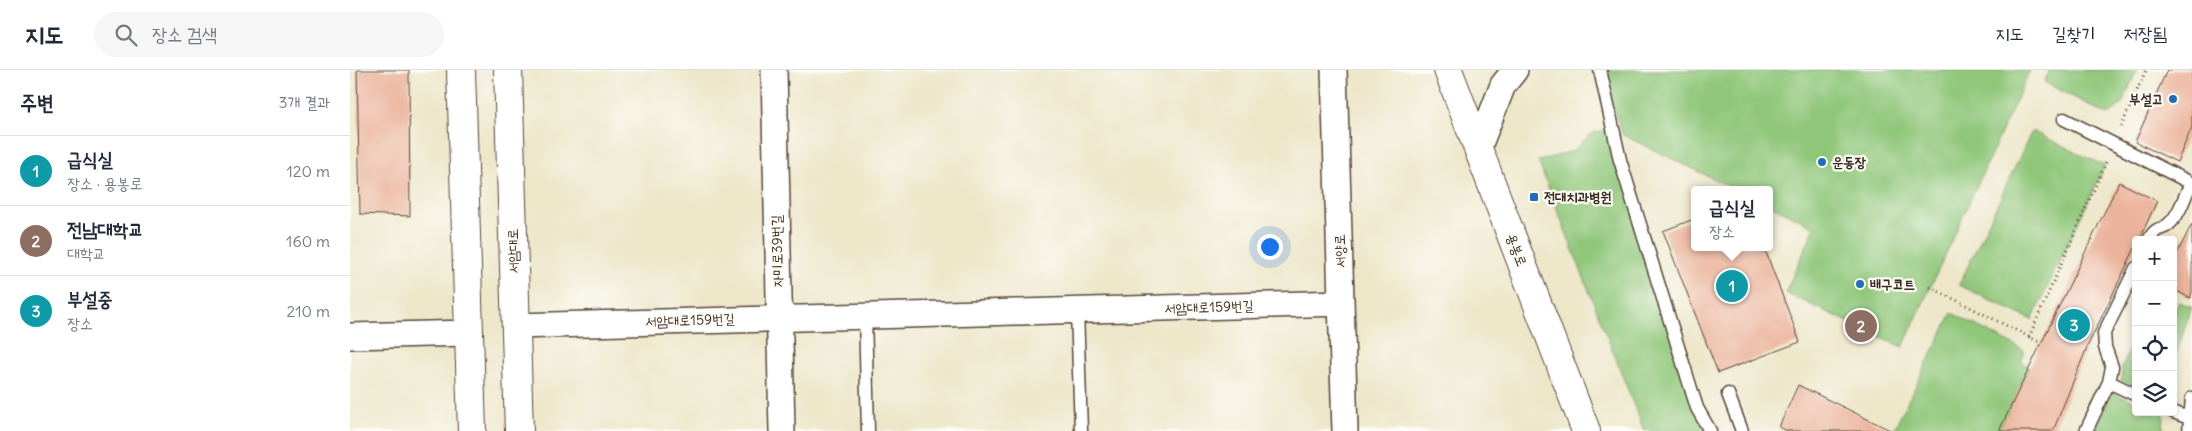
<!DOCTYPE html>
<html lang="ko">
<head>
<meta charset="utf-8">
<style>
  :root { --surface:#fff; --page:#f6f6f7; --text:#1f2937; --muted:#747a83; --line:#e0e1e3; --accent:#1a73e8 }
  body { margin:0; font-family:Delius,"Poor Story",sans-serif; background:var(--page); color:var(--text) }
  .controls { position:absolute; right:15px; bottom:15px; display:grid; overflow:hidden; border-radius:5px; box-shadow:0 2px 8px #0003 }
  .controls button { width:45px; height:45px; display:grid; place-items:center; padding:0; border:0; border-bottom:1px solid var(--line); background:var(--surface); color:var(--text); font:25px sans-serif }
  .you { position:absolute; left:919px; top:176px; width:18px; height:18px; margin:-12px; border:4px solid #fff; border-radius:50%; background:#1a73e8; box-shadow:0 0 0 8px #1a73e833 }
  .badge { display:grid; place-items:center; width:32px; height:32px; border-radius:50%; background:var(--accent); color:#fff; font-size:16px; font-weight:700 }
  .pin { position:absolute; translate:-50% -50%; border:2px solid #fff; box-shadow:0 1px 5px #0006 }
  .popup { position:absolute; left:1341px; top:116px; width:82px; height:65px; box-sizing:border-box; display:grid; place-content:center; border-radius:5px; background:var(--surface); filter:drop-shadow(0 1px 4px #0005); font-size:16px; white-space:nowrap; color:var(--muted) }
  .popup b { font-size:19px; color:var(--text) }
  .popup::after { content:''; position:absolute; left:50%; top:100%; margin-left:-10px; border:10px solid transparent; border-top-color:var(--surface) }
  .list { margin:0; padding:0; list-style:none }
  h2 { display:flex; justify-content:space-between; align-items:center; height:65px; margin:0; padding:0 20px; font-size:21px }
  h2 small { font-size:16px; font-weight:400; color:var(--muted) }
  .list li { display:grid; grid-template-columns:32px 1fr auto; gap:15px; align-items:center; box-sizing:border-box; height:70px; padding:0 20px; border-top:1px solid var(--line) }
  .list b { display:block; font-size:19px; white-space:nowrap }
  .list p { margin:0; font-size:16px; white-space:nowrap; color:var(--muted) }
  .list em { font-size:16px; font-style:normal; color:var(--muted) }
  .icon { flex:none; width:28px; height:28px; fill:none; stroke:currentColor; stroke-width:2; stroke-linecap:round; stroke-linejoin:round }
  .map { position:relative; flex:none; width:1842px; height:361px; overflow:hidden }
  header { display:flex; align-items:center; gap:30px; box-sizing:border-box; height:70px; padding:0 25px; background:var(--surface); border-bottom:1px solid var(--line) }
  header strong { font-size:24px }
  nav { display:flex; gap:28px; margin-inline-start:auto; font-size:18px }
  .search { width:350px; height:45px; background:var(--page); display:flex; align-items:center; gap:12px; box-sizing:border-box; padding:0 18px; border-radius:28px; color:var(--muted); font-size:19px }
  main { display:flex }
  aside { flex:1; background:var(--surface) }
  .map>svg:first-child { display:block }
  .green { fill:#8fc679; stroke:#65784c }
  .building { fill:#ebb39b }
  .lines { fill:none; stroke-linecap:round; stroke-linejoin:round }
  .lane-casing { stroke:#564638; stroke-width:15 }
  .street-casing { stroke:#564638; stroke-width:28 }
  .secondary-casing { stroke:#564638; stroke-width:30 }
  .primary-casing { stroke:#564638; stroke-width:30 }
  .path { stroke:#564638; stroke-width:3; stroke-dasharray:1 4; stroke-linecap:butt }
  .lane { stroke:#fff; stroke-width:12 }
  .street { stroke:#fff; stroke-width:25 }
  .secondary { stroke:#fff; stroke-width:28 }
  .primary { stroke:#fff; stroke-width:28 }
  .poi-dot { fill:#1f6fb2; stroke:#fdfcf7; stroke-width:2 }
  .labels { text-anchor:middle; stroke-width:4.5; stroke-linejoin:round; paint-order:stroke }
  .poi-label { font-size:14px; font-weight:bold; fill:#3b2a1e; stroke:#fdfcf7; text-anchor:start }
  .street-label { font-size:14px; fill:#3b2a1e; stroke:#fdfcf7 }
</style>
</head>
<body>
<header>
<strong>지도</strong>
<div class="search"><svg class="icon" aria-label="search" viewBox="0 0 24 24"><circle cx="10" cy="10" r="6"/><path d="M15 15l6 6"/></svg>장소 검색</div>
<nav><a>지도</a><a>길찾기</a><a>저장됨</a></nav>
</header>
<main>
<aside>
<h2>주변<small>3개 결과</small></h2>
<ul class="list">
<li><span class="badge" style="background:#0f9aa8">1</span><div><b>급식실</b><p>장소 · 용봉로</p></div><em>120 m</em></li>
<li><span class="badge" style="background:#8d6e63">2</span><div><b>전남대학교</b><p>대학교</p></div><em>160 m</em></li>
<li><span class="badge" style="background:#0f9aa8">3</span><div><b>부설중</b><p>장소</p></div><em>210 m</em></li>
</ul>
</aside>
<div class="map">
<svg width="1842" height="361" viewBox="0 0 1842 361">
  <rect width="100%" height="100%" fill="#fdfcf7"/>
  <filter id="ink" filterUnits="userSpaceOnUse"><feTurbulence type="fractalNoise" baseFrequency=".02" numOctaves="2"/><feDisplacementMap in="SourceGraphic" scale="10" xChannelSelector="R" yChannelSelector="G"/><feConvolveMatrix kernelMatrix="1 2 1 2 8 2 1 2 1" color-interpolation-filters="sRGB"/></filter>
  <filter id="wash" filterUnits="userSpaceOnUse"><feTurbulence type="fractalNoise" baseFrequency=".0096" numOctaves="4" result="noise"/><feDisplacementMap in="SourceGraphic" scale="20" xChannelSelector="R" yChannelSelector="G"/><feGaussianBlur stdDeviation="1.12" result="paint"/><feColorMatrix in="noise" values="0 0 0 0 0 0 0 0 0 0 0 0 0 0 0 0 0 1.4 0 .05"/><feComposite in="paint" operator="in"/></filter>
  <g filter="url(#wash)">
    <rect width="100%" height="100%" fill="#ede6c9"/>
    <!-- green -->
    <path class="green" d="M1249 0H1680L1553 277 1435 223 1465 157 1420 135V120H1387L1273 65Z
      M1700 0H1787L1772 34 1758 45 1694 12Z
      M1263 58 1360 361H1294L1188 91 1223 81 1242 63Z
      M1682 61 1755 96 1682 250 1609 215Z
      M1829 232 1842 237 1823 293V244Z
      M1602 243 1675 281 1671 291 1680 297 1649 361H1543Z
      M1779 279 1786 281V316L1771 311 1772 298Z
      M1763 323 1786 332V342H1809L1814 344 1813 361H1745Z"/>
    <g id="blocks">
      <!-- building -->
      <path class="building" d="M7 0H59L60 146 10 144Z
        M1817 0H1842V57L1827 92 1785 72Z
        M1769 112 1807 131 1789 170H1786V176L1738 275 1703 361H1649Z
        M1344 149V177H1414L1450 272 1368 303 1313 161Z
        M1842 154V223L1840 228 1823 219V191Z
        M1448 315 1542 361H1437L1429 357Z"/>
    </g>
  </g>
  <g filter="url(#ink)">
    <use href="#blocks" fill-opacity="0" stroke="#564638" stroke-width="1"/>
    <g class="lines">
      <!-- lane casing -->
      <g class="lane-casing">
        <path id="lane" d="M1250 0 1270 90 1347 338 1360 361
          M1714 49 1841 113C1835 125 1830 144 1820 153 1812 162 1807 154 1799 170
          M727 240 731 361
          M515 245 518 361
          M1759 312 1786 325
          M1378 324 1392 361
          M1823 342 1839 348
          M1736 361 1759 312 1762 297 1755 277 1754 263 1786 198
          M1839 361 1842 328"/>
      </g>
      <!-- street casing -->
      <g class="street-casing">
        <path id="street" d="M424 0 432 361
          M984 0 995 361
          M1128 79 1153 15 1165 0
          M165 256 991 233
          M0 266 119 263"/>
      </g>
      <!-- secondary casing -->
      <g class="secondary-casing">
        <path id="secondary" d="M1098 0 1236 361"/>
      </g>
      <!-- primary casing -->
      <g class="primary-casing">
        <path id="primary" d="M111 0 122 361
          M158 0 169 361"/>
      </g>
      <!-- path -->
      <path class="path" d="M1771 57 1796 0
        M1580 217 1691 273
        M1679 267 1757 90"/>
      <!-- lane -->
      <use href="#lane" class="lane"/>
      <!-- street -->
      <use href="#street" class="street"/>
      <!-- secondary -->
      <use href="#secondary" class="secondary"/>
      <!-- primary -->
      <use href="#primary" class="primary"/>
    </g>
  </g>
  <!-- markers -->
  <g class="poi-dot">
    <circle cx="1823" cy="29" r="5"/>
    <circle cx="1472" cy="92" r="5"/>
    <rect x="1179" y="122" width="10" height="10" rx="2.5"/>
    <circle cx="1510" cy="214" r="5"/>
  </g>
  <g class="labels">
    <!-- poi labels -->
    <g class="poi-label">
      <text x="1813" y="34" text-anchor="end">부설고</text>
      <text x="1482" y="97">운동장</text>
      <text x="1194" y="132">전대치과병원</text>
      <text x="1520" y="219">배구코트</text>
    </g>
    <!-- street labels -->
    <g class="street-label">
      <text transform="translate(1167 180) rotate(69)" y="5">용봉로</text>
      <text transform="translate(163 181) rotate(-91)" y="5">서암대로</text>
      <text transform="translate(427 181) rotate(-91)" y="5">자미로39번길</text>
      <text transform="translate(990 181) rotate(-92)" y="5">서양로</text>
      <text transform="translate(859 237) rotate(-2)" y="5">서암대로159번길</text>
      <text transform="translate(340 250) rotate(-2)" y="5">서암대로159번길</text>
    </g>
  </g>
</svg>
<div class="controls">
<button>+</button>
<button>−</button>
<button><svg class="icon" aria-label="locate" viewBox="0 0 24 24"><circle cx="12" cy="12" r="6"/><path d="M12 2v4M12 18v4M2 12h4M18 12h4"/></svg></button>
<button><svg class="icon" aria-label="layers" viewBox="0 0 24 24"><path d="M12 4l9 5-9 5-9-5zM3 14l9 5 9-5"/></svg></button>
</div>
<div class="you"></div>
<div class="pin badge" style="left:1382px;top:216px;background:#0f9aa8">1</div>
<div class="popup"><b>급식실</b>장소</div>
<div class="pin badge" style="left:1511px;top:256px;background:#8d6e63">2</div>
<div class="pin badge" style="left:1724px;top:255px;background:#0f9aa8">3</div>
</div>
</main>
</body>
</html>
